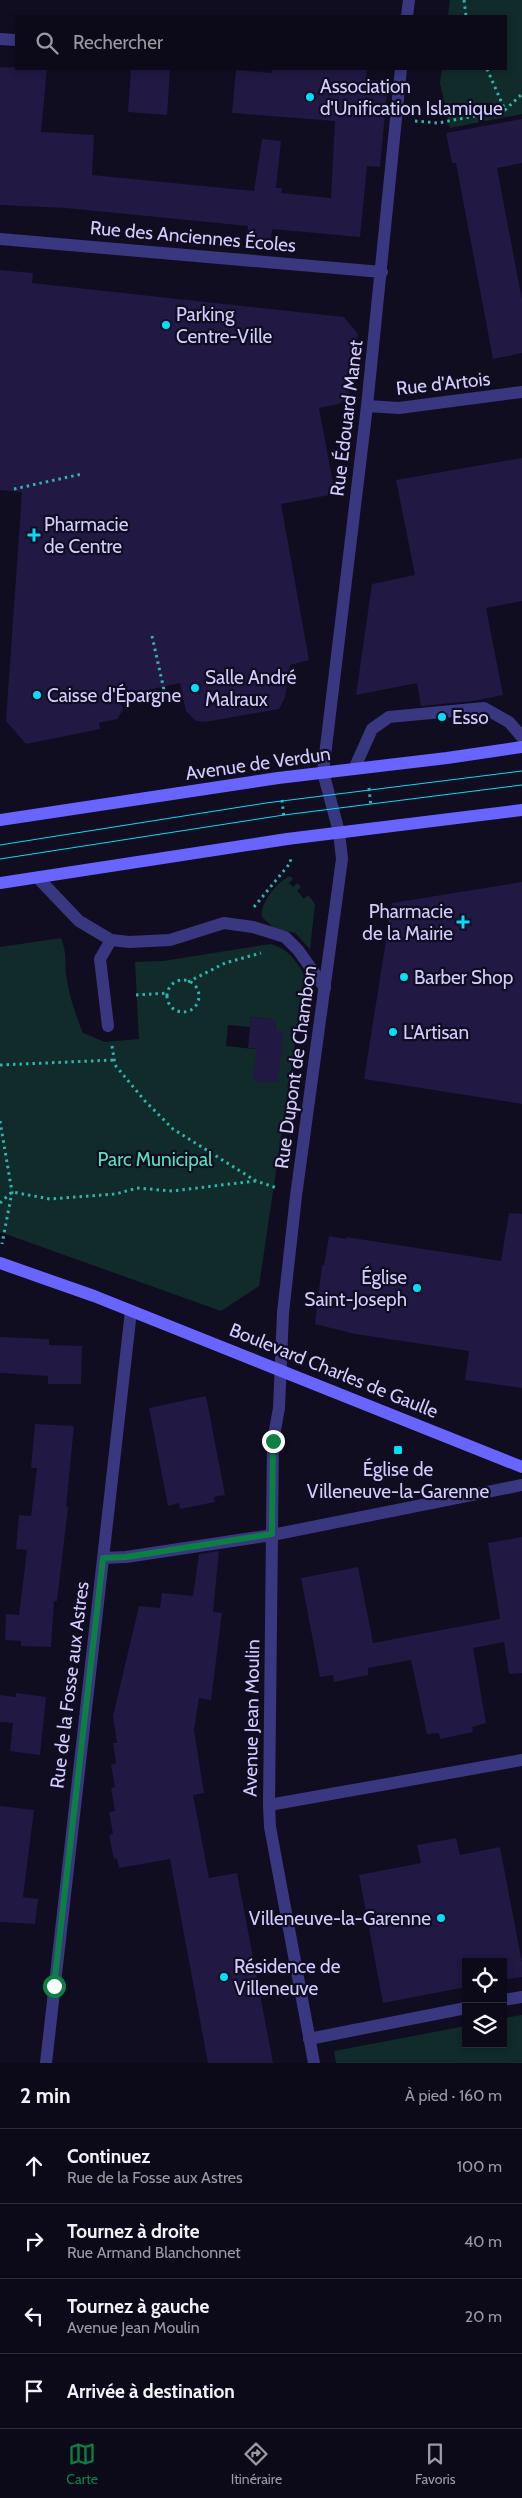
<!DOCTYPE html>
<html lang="fr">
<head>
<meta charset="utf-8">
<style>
  :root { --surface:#0c0a19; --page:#151322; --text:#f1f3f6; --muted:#9a9aa2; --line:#2c2b38; --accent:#0b8043 }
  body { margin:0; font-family:Cabin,sans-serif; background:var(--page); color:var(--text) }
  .controls { position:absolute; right:15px; bottom:15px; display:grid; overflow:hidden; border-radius:0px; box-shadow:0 2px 8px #0003 }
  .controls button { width:45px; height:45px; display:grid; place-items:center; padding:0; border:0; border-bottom:1px solid var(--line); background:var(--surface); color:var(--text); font:25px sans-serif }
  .stop { position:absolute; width:15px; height:15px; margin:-11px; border:4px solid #0b8043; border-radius:50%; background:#fff }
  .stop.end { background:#0b8043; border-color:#fff; box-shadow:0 1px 5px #0008 }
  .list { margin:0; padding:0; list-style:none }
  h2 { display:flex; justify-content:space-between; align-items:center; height:65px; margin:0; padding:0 20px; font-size:21px }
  h2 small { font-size:16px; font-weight:400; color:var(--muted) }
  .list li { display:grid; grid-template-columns:32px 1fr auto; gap:15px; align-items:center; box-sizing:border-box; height:75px; padding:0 20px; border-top:1px solid var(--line) }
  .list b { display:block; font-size:19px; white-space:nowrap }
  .list p { margin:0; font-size:16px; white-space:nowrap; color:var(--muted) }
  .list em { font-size:16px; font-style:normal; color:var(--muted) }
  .icon { flex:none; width:28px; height:28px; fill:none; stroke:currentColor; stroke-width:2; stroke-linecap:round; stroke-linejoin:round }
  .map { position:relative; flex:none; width:522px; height:2063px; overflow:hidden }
  .search { position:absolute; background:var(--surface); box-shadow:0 2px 8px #0003; left:15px; right:15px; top:15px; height:55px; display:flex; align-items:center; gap:12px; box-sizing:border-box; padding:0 18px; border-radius:0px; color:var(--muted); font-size:19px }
  .sheet { height:365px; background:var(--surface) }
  nav { display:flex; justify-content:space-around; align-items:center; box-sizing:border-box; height:70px; border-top:1px solid var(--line); background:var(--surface); font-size:14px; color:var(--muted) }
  nav a { display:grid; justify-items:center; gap:2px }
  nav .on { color:var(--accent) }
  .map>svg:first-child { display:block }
  .green { fill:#102b2a; fill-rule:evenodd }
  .building { fill:#211843 }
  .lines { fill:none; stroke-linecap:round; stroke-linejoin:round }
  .path { stroke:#2cb4ad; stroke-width:3; stroke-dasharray:2.5 4; stroke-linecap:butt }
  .lane { stroke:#3a3781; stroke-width:12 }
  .street { stroke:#3a3781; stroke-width:12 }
  .secondary { stroke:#6864ff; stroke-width:12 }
  .tram { stroke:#00def8; stroke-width:1 }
  .route { stroke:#0b8043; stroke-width:6 }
  .poi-dot { fill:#00def8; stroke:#100d21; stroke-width:2 }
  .labels { text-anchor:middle; stroke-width:4.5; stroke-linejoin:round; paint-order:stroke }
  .poi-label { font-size:19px; fill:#d3cdff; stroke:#100d21; text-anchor:start }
  .street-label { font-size:19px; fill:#d3cdff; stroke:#100d21 }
  .park-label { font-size:19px; fill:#57e1bf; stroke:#100d21 }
</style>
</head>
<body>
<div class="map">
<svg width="522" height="2063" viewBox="0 0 522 2063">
  <rect width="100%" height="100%" fill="#100d21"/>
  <!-- green -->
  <path class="green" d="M450 0H522V114L450 128 440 83 442 69H506V16H448Z
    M290 876 293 879 289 883 293 887 297 883 301 887 297 891 304 899 308 895 315 904 310 949 295 933 274 928 262 917C259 904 278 881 290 876Z
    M61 938C68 956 64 964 67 980 70 999 76 1016 83 1033L105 1042 139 1039 135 962 163 961 270 944C289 949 295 960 305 975L259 1286 221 1311 0 1232V947ZM251 1017 276 1020 275 1030 281 1052 226 1046 228 1025 250 1027Z
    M522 2015V2063H336L334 2051 466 2026V2044H503V2018Z"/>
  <!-- building -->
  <path class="building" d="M0 67 47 69 41 132 94 135 92 175 254 191 262 139 281 141 276 188H282L281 193 331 198 335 121 232 113 236 70 272 73V69H367L366 80 388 81 380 167 367 166 360 237 272 229 270 250 246 247 248 226 66 208 0 205Z
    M131 69H170L167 115 128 112Z
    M522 119V163L497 168 522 300V353L493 359 456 163H452L446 133Z
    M0 270 33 273 32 283 344 317 358 334 349 395 339 404 319 408 335 494 281 504 309 660 290 665 285 697 279 709 205 722 196 721 186 711 180 683 120 696 123 710 117 719 99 723 100 729 26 744 6 721 22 492 0 490Z
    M522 458V601L486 608 503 695 473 701 421 706 417 683 356 695 372 584 415 575 396 480Z
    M522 882V1104L364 1079 392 903Z
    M251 1017 276 1020 275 1030 283 1031 278 1082 253 1081 257 1049 248 1048Z
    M509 1213 522 1214V1388L465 1380 469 1351 355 1334 315 1324 322 1265H324L329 1236 346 1239V1237L501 1261Z
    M0 1337 49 1339V1345L82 1346 81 1384H48V1376L0 1373Z
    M206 1396 225 1495 214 1497 215 1502 180 1509 179 1503 168 1506 149 1408Z
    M35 1424 74 1426 66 1507H68L57 1601H54L51 1647 21 1646V1641L5 1640 6 1614 19 1615 27 1550 16 1549 19 1515 31 1516 37 1468H31Z
    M522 1537V1673L509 1674 504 1642 473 1648 486 1723 472 1727 473 1732 440 1739 439 1733 427 1734 411 1660 368 1668V1675L334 1682 333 1675 320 1677 301 1578 358 1567 373 1643 500 1619 488 1543Z
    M219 1551 213 1612 222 1613 211 1700 199 1698 194 1730 204 1793 193 1795 209 1878 237 1873 273 2063H208L170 1859 119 1868 117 1858 114 1859 109 1835 113 1834 109 1812 115 1811 111 1788 115 1787 111 1765 116 1763 113 1743H117L113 1716 139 1606 160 1608 162 1593 193 1596 199 1554Z
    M16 1693 46 1697 40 1755 10 1751 13 1723 0 1722V1695L16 1697Z
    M0 1806 34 1810 23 1897 38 1899 35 1924 0 1922Z
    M456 1838 460 1855 500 1847 522 1963V1977L503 1980V1962H466V1987L383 2003 359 1875 421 1863 417 1845Z"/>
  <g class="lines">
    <!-- path -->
    <path class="path" d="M464 0 466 16
      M487 69 505 110
      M415 121 438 123 505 110 522 94
      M14 489 82 474
      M152 636 166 699
      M369 788 371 807
      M282 800 284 818
      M254 907 291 862 290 859
      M167 996a16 16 0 1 1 32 0a16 16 0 1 1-32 0Z
      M188 982 225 963 261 953
      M136 995 168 993
      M112 1046 115 1065 145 1101 173 1129 256 1181 277 1188
      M0 1065 114 1060
      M0 1121 12 1192 2 1244
      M0 1203 12 1192 50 1199 116 1194 137 1188 172 1191 255 1181"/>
    <!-- lane -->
    <path class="lane" d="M354 769 372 729 389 717 484 708 509 722 522 737
      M38 878 79 921 111 940 129 942 170 940 224 923 253 927 285 937 298 950 325 988
      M108 1026 100 959 111 940
      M272 1535 522 1485
      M269 1805 522 1760
      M503 2000 522 1997
      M309 2039 466 2008"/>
    <!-- street -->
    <path class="street" d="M407 16 409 0
      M0 39 16 40
      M0 239 382 272
      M367 406 399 408 522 392
      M103 1558 126 1557 272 1535
      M46 2063 131 1311
      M314 2063 270 1827 269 1805 273 1441 279 1408 283 1313 296 1196 342 859 339 832 323 772 367 406 401 69"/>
    <!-- secondary -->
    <path class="secondary" d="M0 820 278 778 447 758 522 747
      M0 883 287 839 522 810
      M0 1263 94 1296 522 1467"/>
    <!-- tram -->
    <path class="tram" d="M0 845 266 803 522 771
      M0 859 284 815 522 785"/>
  </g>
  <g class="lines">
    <!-- route -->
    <path class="route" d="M54 1986 103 1558 126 1557 272 1534 273 1441"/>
  </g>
  <!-- markers -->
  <g class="poi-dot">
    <circle cx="310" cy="97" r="5"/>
    <circle cx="166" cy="325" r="5"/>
    <path d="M31.5 527.5h5v5h5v5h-5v5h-5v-5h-5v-5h5z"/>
    <circle cx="195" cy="688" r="5"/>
    <circle cx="37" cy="695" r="5"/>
    <circle cx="442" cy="717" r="5"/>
    <path d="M460.5 914.5h5v5h5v5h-5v5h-5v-5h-5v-5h5z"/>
    <circle cx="404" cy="977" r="5"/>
    <circle cx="393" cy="1032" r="5"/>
    <circle cx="417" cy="1288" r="5"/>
    <rect x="393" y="1445" width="10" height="10" rx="2.5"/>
    <circle cx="441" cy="1918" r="5"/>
    <circle cx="224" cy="1977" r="5"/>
  </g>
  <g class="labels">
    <!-- poi labels -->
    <g class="poi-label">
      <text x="320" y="93">Association<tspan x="320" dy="22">d'Unification Islamique</tspan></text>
      <text x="176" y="321">Parking<tspan x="176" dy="22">Centre-Ville</tspan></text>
      <text x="44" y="531">Pharmacie<tspan x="44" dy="22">de Centre</tspan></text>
      <text x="205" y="684">Salle André<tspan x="205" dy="22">Malraux</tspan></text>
      <text x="47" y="702">Caisse d'Épargne</text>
      <text x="452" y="724">Esso</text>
      <text x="453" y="918" text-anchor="end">Pharmacie<tspan x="453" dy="22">de la Mairie</tspan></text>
      <text x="414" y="984">Barber Shop</text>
      <text x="403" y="1039">L'Artisan</text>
      <text x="407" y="1284" text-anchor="end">Église<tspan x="407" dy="22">Saint-Joseph</tspan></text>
      <text x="398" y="1476" text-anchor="middle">Église de<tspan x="398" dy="22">Villeneuve-la-Garenne</tspan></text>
      <text x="431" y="1925" text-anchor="end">Villeneuve-la-Garenne</text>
      <text x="234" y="1973">Résidence de<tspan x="234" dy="22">Villeneuve</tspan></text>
    </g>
    <!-- street labels -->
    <g class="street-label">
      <text transform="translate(193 236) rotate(5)" y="7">Rue des Anciennes Écoles</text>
      <text transform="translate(443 383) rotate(-6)" y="7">Rue d'Artois</text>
      <text transform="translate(346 418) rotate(-83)" y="7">Rue Édouard Manet</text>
      <text transform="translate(258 763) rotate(-8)" y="7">Avenue de Verdun</text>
      <text transform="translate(295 1067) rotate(-82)" y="7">Rue Dupont de Chambon</text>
      <text transform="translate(334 1370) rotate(22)" y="7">Boulevard Charles de Gaulle</text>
      <text transform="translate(69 1685) rotate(-83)" y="7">Rue de la Fosse aux Astres</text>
      <text transform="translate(251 1718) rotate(-89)" y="7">Avenue Jean Moulin</text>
    </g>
    <!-- park labels -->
    <g class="park-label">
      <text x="155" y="1166">Parc Municipal</text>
    </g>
  </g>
</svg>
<div class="controls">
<button><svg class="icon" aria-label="locate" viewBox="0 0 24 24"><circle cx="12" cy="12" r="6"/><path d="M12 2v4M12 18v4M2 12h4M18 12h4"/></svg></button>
<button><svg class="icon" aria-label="layers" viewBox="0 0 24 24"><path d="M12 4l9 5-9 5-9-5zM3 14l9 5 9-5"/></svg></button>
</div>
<div class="stop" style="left:54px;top:1986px"></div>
<div class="stop end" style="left:273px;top:1441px"></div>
<div class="search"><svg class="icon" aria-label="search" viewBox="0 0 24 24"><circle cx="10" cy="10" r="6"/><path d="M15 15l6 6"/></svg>Rechercher</div>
</div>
<section class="sheet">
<h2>2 min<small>À pied · 160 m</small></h2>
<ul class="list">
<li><svg class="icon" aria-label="ahead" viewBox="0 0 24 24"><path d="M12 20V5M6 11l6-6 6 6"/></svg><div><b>Continuez</b><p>Rue de la Fosse aux Astres</p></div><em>100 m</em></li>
<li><svg class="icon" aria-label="right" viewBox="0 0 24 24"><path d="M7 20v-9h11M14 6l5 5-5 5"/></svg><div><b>Tournez à droite</b><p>Rue Armand Blanchonnet</p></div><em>40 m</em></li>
<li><svg class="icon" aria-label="left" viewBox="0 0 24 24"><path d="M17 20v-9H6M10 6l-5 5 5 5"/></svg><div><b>Tournez à gauche</b><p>Avenue Jean Moulin</p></div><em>20 m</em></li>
<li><svg class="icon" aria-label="arrive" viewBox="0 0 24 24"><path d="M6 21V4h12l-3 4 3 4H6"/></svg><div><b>Arrivée à destination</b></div></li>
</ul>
</section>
<nav>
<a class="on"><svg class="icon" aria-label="map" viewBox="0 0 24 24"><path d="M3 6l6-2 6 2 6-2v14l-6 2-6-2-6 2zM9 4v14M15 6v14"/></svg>Carte</a>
<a><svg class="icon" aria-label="directions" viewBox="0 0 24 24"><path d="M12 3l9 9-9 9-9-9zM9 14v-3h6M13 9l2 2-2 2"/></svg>Itinéraire</a>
<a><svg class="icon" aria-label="saved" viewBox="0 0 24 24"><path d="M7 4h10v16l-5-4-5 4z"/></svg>Favoris</a>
</nav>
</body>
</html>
